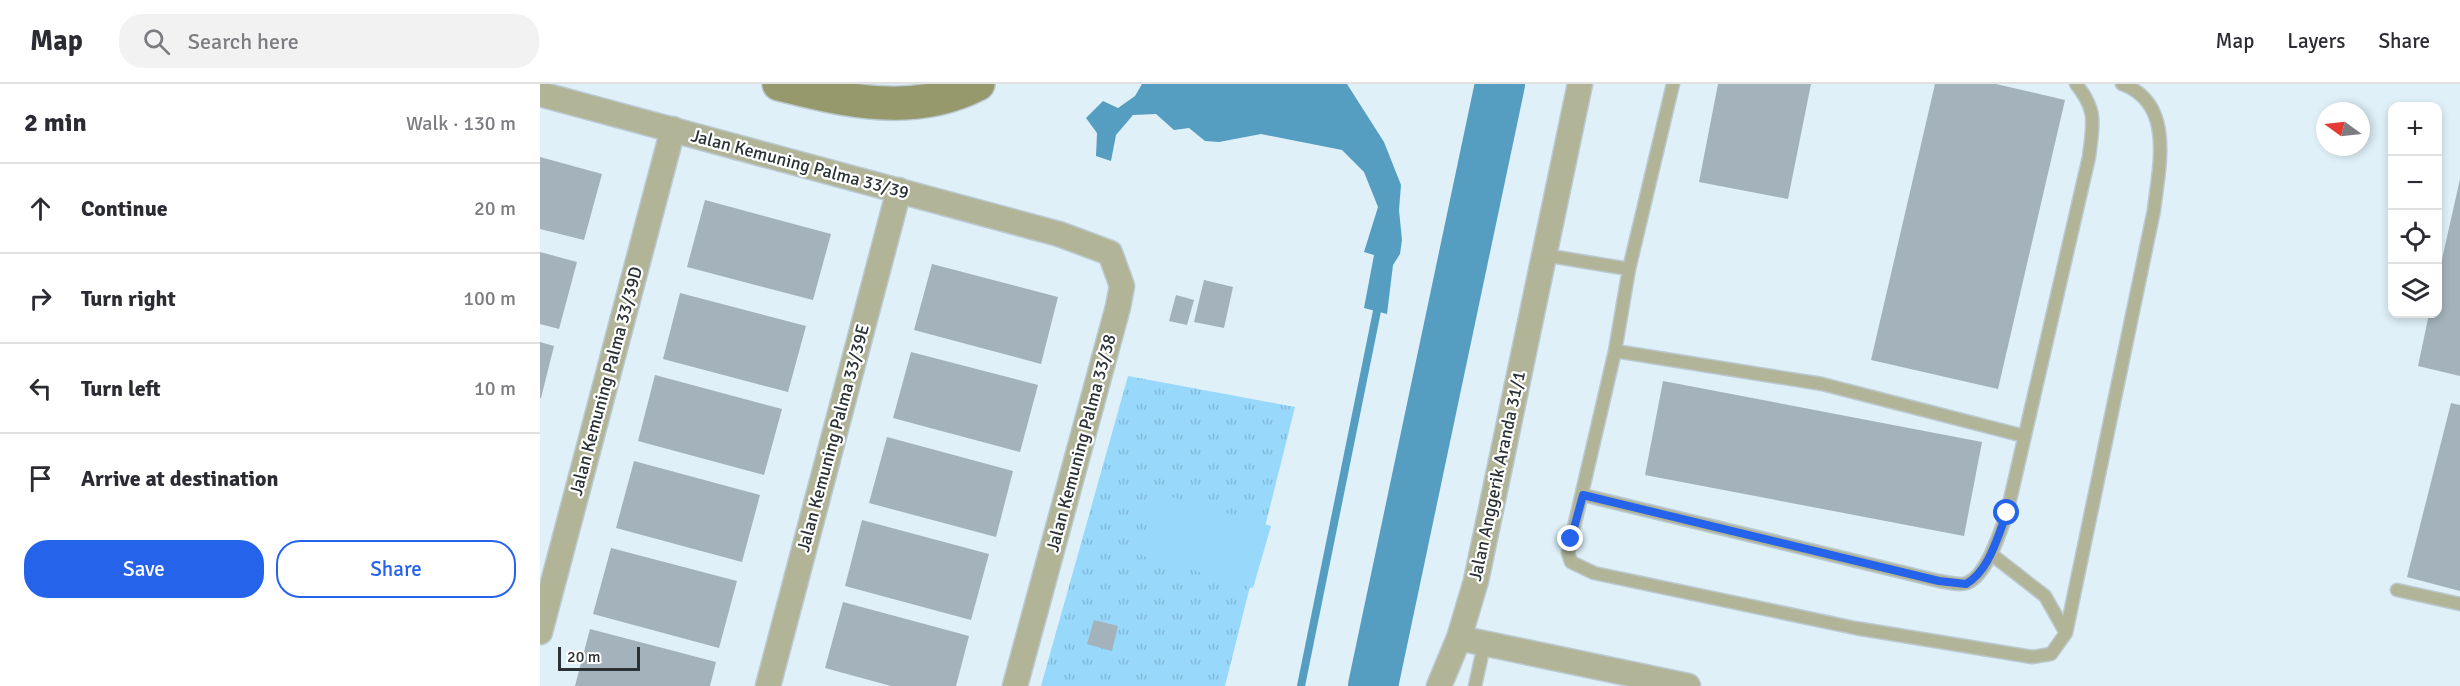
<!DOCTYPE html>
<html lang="en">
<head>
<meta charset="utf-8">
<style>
  :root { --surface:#fff; --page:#f2f2f3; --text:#2b2b33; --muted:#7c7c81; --line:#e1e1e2; --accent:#2563eb }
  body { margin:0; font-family:Signika,sans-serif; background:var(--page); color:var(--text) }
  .controls { position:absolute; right:18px; top:18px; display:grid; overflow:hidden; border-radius:12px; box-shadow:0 3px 9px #0003 }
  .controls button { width:54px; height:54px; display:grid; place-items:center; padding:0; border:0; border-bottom:2px solid var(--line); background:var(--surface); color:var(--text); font:30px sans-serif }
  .compass { position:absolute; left:1776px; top:18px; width:54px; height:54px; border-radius:50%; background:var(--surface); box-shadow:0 3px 9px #0003; rotate:285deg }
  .scale { position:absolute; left:18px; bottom:15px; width:82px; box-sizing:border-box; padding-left:6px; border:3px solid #2b3235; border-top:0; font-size:16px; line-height:21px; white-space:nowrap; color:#2b3235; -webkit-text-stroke:4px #fff; paint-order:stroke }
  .stop { position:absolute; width:18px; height:18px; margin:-14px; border:4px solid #2563eb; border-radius:50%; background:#fff }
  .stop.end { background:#2563eb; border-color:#fff; box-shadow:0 2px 6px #0008 }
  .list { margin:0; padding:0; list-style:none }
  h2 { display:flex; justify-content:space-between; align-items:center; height:78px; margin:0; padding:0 24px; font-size:26px }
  h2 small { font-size:20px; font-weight:400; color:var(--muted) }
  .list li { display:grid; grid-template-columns:39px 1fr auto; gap:18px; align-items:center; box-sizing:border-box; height:90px; padding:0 24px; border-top:2px solid var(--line) }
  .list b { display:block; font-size:22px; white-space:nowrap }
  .list em { font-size:20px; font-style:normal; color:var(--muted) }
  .actions { display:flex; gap:12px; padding:18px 24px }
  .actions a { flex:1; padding:14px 0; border:2px solid var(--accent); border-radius:24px; text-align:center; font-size:21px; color:var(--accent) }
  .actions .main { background:var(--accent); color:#fff }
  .icon { flex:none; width:33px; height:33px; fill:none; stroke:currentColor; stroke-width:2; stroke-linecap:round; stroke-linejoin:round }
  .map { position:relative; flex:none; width:1920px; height:602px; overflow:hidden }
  header { display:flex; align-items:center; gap:36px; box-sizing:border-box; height:84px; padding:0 30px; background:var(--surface); border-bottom:2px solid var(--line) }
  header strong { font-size:28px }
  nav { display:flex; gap:33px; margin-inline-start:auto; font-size:21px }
  .search { width:420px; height:54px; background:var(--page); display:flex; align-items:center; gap:15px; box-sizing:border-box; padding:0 21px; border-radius:24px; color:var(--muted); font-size:22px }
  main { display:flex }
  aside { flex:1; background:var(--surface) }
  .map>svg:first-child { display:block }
  .grass { fill:url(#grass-tufts) }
  .garden { fill:#97d8fb }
  .water { fill:#559ec2 }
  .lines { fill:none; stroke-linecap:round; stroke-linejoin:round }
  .stream { stroke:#559ec2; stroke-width:8 }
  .river { stroke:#559ec2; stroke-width:50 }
  .building { fill:#a3b2bb }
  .lane-casing { stroke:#bbcad2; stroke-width:15 }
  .street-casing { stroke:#bbcad2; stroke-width:27 }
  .secondary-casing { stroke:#bbcad2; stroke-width:36 }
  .lane { stroke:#b2b497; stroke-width:12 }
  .street { stroke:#b2b497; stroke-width:24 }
  .secondary { stroke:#96996c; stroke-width:33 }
  .route { stroke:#2563eb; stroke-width:8 }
  .labels { text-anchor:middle; stroke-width:4.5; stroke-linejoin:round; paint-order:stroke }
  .street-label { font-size:18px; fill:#2b3235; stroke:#fff }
</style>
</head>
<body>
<header>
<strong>Map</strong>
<div class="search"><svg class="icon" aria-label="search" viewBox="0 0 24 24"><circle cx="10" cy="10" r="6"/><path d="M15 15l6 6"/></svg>Search here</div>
<nav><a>Map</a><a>Layers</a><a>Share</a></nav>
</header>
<main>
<aside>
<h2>2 min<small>Walk · 130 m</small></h2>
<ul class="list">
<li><svg class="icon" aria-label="ahead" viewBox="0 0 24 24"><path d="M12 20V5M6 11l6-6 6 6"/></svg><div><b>Continue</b></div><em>20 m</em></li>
<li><svg class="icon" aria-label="right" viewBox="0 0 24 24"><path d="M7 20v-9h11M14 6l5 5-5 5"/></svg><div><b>Turn right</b></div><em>100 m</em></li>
<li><svg class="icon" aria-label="left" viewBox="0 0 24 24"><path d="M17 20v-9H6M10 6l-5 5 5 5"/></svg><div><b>Turn left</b></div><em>10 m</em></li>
<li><svg class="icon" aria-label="arrive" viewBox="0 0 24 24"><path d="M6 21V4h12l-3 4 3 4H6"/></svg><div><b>Arrive at destination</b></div></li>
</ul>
<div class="actions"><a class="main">Save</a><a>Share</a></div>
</aside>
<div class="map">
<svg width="1920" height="602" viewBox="0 0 1920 602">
  <defs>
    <pattern id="grass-tufts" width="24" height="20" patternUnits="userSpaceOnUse" patternTransform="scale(1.5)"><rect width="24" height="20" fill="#97d8fb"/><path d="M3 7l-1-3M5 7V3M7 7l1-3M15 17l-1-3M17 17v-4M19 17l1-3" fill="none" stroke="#82bad8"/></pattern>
  </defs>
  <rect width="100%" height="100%" fill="#dff0f9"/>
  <!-- grass -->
  <path class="grass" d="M588 292 755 323 685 602H501Z"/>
  <!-- garden -->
  <path class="garden" d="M619 409 731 442 713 504 601 471Z"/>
  <!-- water -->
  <path class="water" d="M602 0H807L844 58 861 101 859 126 862 156 860 170 853 181 847 230 824 224 834 171 824 168 838 123 824 88 802 66 721 50 679 58 665 57 649 44 634 46 616 30 593 31 576 51 571 77 556 72 557 49 546 34 563 17 578 24 595 12Z"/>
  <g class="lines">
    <!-- stream -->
    <path class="stream" d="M761 602 837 227"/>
    <!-- river -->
    <path class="river" d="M833 602 960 0"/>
  </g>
  <!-- building -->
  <path class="building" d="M1178 0H1271L1248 115 1159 98Z
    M1395 0H1456L1525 16 1458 305 1331 276Z
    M0 73 62 90 44 156 0 145Z
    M1920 95V292L1878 282 1889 230H1898V193Z
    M165 116 291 150 273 216 147 183Z
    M0 168 37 178 19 245 0 240Z
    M392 180 518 213 501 280 374 246Z
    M664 196 693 203 684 244 654 238Z
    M140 209 266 242 248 308 123 275Z
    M636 211 654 216 647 241 629 237Z
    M0 258 14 262 1 314H0Z
    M371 268 498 301 480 368 353 334Z
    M115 291 242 325 224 391 98 357Z
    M1123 297 1442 358 1424 452 1105 391Z
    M1911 319 1920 321V507L1867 493Z
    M347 353 473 387 456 453 329 419Z
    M94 377 220 411 202 478 76 444Z
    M322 436 449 470 431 536 305 502Z
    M71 464 197 497 179 564 53 530Z
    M303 518 429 552 416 602H351L285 584Z
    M554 536 578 542 572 567 547 560Z
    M50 545 176 578 170 602H35Z"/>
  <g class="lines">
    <!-- lane casing -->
    <g class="lane-casing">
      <path id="lane" d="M1133 0 1089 185 1075 267 1028 469 1031 478 1054 489 1315 544 1492 573 1511 570 1526 549 1614 126C1619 82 1635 19 1582 0
        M1004 171 1089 185
        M1075 267 1282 300 1484 352
        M1043 411 1399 497C1408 498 1418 502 1427 499 1447 491 1460 448 1467 429L1549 73C1553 40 1558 27 1536 0
        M1451 470 1505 512 1526 549
        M1857 506 1920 520
        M935 602 944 561"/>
    </g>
    <!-- street casing -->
    <g class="street-casing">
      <path id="street" d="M1040 0 936 497 919 554 1148 602
        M0 10 519 150 570 169 582 202 578 223 475 602
        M0 548 133 45
        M228 602 359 106
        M899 602 919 554"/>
    </g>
    <!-- secondary casing -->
    <g class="secondary-casing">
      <path id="secondary" d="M239 0C306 17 374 33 438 0"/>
    </g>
    <!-- lane -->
    <use href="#lane" class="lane"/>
    <!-- street -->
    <use href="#street" class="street"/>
    <!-- secondary -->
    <use href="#secondary" class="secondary"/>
  </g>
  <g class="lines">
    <!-- route -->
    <path class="route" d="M1031 455 1043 411 1399 497 1426 500C1450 486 1457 453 1467 429"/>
  </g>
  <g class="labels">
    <!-- street labels -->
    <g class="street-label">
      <text transform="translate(260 80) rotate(15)" y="6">Jalan Kemuning Palma 33/39</text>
      <text transform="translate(66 297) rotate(-75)" y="6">Jalan Kemuning Palma 33/39D</text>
      <text transform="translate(293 354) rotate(-75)" y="6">Jalan Kemuning Palma 33/39E</text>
      <text transform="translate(541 359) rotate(-75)" y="6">Jalan Kemuning Palma 33/38</text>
      <text transform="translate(957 392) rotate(-78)" y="6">Jalan Anggerik Aranda 31/1</text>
    </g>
  </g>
</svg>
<div class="controls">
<button>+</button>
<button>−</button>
<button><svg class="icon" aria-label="locate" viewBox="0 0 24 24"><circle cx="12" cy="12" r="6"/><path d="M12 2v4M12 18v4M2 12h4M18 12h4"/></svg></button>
<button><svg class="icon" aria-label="layers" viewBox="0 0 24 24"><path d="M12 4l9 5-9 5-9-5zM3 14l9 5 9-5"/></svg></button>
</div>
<svg class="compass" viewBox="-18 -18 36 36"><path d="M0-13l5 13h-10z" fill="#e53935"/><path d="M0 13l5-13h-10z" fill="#7c7c81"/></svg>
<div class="scale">20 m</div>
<div class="stop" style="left:1467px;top:429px"></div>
<div class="stop end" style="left:1031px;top:455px"></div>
</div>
</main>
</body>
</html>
